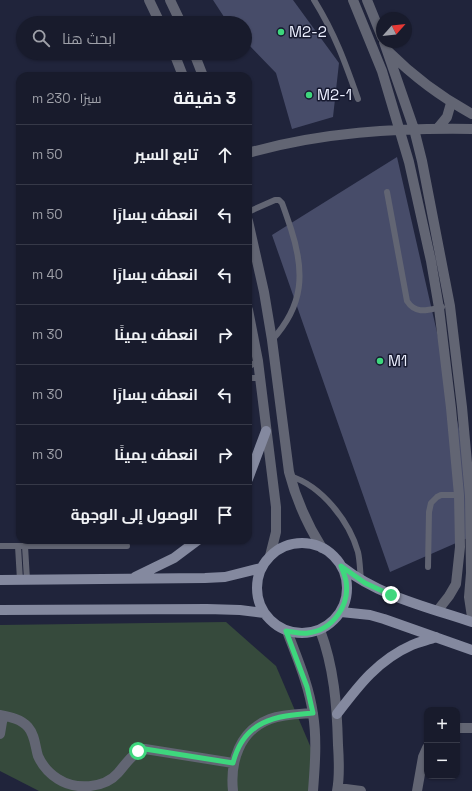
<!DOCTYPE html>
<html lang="ar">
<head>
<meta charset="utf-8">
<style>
  :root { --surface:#181b2c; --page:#212434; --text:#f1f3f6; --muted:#9fa1a9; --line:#363948 }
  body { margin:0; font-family:"Space Grotesk",Cairo,sans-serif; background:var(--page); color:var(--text); direction:rtl }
  .controls { position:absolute; right:12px; bottom:12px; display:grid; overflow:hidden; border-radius:8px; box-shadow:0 1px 3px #0004 }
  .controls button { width:36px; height:36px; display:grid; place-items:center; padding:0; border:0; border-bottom:1px solid var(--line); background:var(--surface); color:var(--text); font:20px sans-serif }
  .compass { position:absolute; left:376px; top:12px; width:36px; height:36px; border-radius:50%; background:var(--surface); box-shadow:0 1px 3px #0004; rotate:63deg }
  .stop { position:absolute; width:12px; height:12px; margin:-9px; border:3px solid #3ed77d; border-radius:50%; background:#fff }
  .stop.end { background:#3ed77d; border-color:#fff; box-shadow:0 1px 4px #0008 }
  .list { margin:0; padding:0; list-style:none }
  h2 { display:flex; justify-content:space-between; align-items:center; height:52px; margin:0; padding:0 16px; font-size:17px }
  h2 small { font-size:13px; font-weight:400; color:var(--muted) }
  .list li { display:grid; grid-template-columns:26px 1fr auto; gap:12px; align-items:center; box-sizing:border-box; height:60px; padding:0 16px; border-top:1px solid var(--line) }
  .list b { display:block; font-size:15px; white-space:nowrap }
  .list em { font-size:13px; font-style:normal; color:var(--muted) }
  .icon { flex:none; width:22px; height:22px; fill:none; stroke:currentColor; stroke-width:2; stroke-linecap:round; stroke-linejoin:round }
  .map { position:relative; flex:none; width:472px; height:791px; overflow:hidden; direction:ltr }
  .search { position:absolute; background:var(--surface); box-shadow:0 1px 3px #0004; left:16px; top:16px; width:236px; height:44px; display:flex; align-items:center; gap:10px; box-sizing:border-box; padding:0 14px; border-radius:22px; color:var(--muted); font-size:15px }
  .panel { position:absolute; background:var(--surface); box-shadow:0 1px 3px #0004; left:16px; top:72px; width:236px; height:472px; border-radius:12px; direction:rtl }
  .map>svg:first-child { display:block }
  .green { fill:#364a3c }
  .building { fill:#474c69 }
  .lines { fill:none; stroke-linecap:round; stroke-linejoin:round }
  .lane { stroke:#626573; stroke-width:6 }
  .street { stroke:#626573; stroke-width:10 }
  .secondary { stroke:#84899f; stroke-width:10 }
  .route { stroke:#3ed77d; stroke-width:5 }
  .poi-dot { fill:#3ed77d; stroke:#171a30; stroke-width:1.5 }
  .labels { text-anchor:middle; stroke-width:3; stroke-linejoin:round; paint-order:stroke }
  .poi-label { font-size:15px; fill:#ecefff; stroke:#171a30; text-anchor:start }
</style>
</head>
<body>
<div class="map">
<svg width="472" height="791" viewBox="0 0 472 791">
  <rect width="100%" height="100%" fill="#20243b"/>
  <!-- green -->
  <path class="green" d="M226 622 276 666 314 755 311 791H39L0 771V625Z"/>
  <!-- building -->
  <path class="building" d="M213 0H293L339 63 333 117 292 129 276 73 245 41V23H228Z
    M397 157 472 486V536L390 572 272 235Z"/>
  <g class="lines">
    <!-- lane -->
    <path class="lane" d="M314 0C335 34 345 62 358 99
      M387 192 407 301C416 315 428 310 442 307
      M248 212 275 200H279L282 203C285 211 288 220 291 229 305 272 304 305 272 340
      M248 367 258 361
      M248 378H261
      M290 476C322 486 349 521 358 552 360 561 360 571 361 580
      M0 546H127
      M18 546 20 580
      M25 546 27 580
      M428 567 429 512 431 503 437 497 441 495H459"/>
    <!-- street -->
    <path class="street" d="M149 0 160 23
      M170 0 181 23
      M353 0 382 71 409 162 431 261 439 308 451 408 459 495 460 547 456 584 449 596 438 610
      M367 0 382 37
      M384 42 414 129 422 161 450 306 462 407 470 496 471 573 469 597 472 617
      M389 52C414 77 441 97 472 114
      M174 53 183 76
      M194 53 203 76
      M438 128 447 117 451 103
      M248 153C322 132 395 128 472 129
      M248 221 264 292 272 340 289 472C296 499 307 524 322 548
      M248 310 258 361 276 507V532L270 556
      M320 630C334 667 337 705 338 745 339 760 340 776 337 791
      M287 631C297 658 309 685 313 714 317 739 315 765 313 791
      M0 715C10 717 21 719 28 727 35 735 35 746 38 756 42 765 50 774 58 779 75 790 104 789 118 773 127 763 131 754 145 749L233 763
      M457 728H472
      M0 734 3 716
      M338 788 361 791
      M233 791C230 762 239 731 270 719 283 714 299 714 313 713
      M417 791 423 757 427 748"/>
    <!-- secondary -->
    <path class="secondary" d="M248 479 266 431
      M257 588a45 45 0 1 1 90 0a45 45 0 1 1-90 0Z
      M341 566C379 596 427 607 472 622
      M135 577 174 558 198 540
      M0 580 205 578 225 577 261 568
      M0 610 207 609 240 610 264 613
      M341 612 370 615 384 619 472 650
      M337 714C359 685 378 660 412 645 419 642 428 640 436 637"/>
  </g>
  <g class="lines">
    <!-- route -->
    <path class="route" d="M138 751 145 749 233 763C244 720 275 716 313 713L307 687 286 631C294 632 301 634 308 633 333 630 350 605 346 581 345 576 343 571 341 566L365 583 391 595"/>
  </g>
  <!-- markers -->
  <g class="poi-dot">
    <circle cx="281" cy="32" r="4"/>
    <circle cx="309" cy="95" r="4"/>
    <circle cx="380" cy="361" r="4"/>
  </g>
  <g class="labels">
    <!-- poi labels -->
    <g class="poi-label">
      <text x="289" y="37">M2-2</text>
      <text x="317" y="100">M2-1</text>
      <text x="388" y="366">M1</text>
    </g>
  </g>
</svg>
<div class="controls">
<button>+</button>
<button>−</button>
</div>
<svg class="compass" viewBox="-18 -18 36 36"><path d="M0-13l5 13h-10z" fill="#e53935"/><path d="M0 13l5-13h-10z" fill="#9fa1a9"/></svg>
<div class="stop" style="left:138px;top:751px"></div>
<div class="stop end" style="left:391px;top:595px"></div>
<div class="search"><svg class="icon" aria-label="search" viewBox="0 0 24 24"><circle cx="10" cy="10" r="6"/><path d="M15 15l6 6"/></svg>ابحث هنا</div>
<section class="panel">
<h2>3 دقيقة<small>سيرًا · 230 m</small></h2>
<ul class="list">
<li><svg class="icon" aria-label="ahead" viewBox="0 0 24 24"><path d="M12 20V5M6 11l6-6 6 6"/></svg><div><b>تابع السير</b></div><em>50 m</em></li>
<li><svg class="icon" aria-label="left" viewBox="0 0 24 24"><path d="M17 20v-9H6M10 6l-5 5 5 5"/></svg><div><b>انعطف يسارًا</b></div><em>50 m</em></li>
<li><svg class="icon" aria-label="left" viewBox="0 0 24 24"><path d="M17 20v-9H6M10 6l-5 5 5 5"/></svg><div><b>انعطف يسارًا</b></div><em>40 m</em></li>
<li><svg class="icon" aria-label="right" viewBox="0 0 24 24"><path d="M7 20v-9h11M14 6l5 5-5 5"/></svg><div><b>انعطف يمينًا</b></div><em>30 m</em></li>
<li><svg class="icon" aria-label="left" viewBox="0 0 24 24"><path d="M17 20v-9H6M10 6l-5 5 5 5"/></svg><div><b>انعطف يسارًا</b></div><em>30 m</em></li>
<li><svg class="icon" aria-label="right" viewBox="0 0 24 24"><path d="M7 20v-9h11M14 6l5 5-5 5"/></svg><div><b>انعطف يمينًا</b></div><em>30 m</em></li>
<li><svg class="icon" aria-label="arrive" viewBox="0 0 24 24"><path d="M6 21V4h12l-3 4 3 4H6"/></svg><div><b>الوصول إلى الوجهة</b></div></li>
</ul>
</section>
</div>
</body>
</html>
